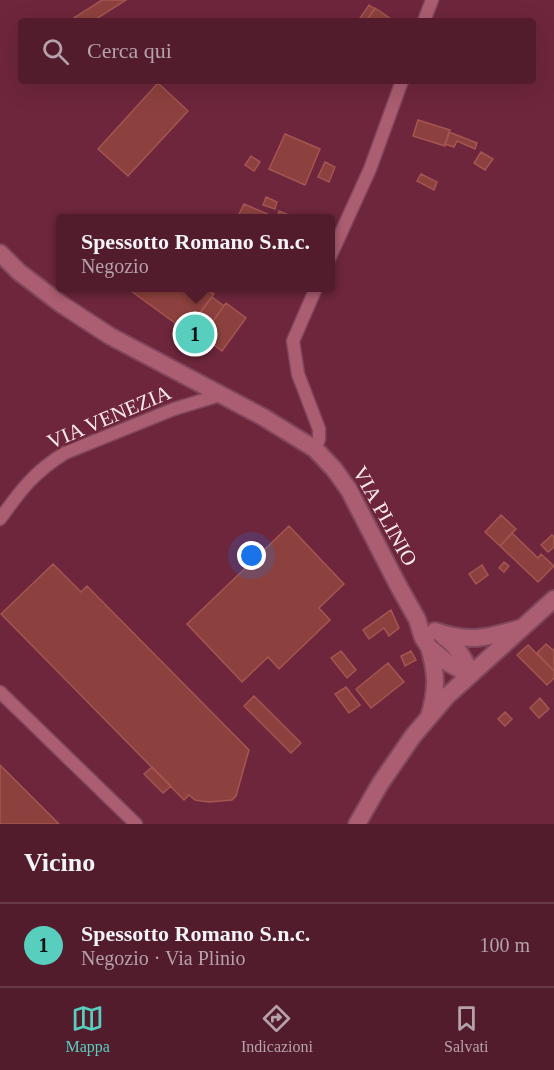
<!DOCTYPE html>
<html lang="it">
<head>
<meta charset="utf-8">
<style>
  :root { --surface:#521c2d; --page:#582535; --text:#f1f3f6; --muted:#b5a1aa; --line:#683a49; --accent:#58cebf }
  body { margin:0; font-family:"Times New Roman",serif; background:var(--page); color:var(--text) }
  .you { position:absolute; left:252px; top:556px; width:21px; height:21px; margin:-15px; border:4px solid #fff; border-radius:50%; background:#1a73e8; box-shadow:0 0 0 9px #1a73e833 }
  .badge { display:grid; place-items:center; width:39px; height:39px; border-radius:50%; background:var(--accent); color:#111; font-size:20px; font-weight:700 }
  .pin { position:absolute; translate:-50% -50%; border:3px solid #fff; box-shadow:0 2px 6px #0006 }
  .popup { position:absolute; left:56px; top:214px; width:279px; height:78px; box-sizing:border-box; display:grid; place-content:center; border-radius:6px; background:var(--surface); filter:drop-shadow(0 2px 4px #0005); font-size:20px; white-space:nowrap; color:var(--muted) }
  .popup b { font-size:22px; color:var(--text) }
  .popup::after { content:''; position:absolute; left:50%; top:100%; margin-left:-12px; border:12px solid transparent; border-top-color:var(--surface) }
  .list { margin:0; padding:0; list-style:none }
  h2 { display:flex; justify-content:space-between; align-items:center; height:78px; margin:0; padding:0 24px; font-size:26px }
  h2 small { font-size:20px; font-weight:400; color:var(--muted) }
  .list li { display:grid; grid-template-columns:39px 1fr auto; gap:18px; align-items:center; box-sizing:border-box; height:84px; padding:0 24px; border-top:2px solid var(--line) }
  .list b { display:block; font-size:22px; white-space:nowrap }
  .list p { margin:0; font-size:20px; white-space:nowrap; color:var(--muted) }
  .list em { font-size:20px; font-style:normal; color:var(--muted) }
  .icon { flex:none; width:33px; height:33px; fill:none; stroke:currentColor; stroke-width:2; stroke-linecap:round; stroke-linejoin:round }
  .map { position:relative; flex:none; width:554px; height:824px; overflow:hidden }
  .search { position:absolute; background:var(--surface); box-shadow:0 6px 24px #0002; left:18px; right:18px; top:18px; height:66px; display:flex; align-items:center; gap:15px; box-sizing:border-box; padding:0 21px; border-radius:6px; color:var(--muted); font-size:22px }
  .sheet { height:162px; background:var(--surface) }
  nav { display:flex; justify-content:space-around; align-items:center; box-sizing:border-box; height:84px; border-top:2px solid var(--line); background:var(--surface); font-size:16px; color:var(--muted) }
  nav a { display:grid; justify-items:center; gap:3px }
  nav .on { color:var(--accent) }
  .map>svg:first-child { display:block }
  .building { fill:#8d413e; stroke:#a45551; stroke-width:1.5 }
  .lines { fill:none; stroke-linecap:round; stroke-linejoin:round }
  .minor-casing { stroke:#7f465c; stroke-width:15 }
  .tertiary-casing { stroke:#7f465c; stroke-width:20 }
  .secondary-casing { stroke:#7f465c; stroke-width:20 }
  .minor { stroke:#ab5d71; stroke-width:12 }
  .tertiary { stroke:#ab5d71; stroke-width:16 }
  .secondary { stroke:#ab5d71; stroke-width:16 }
  .labels { text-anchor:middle; stroke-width:5; stroke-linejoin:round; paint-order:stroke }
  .street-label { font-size:21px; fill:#fce9ed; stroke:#6e263c }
</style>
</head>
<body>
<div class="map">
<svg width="554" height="824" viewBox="0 0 554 824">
  <rect width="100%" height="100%" fill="#6e263c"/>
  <!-- building -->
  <path class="building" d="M102 0H126L93 21H69Z
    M369 5 375 9 366 21H358Z
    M375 8 394 21H366Z
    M158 83 188 111 128 176 98 149Z
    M418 120 450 130 445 146 413 136Z
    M449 132 477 143 475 149 457 141 454 147 445 144Z
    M285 134 320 149 305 185 269 169Z
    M481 152 493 159 485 170 474 163Z
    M251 156 260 162 254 171 245 165Z
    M325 162 335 167 329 182 318 177Z
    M421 174 437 182 434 190 417 181Z
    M266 197 277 202 275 209 263 205Z
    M244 204 277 218H237Z
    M279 211 294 217 293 218H277Z
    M127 288H205L214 294 186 331Z
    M212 297 224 306 204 334 192 324Z
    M226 303 246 318 222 351 202 336Z
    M501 515 516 529 500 546 485 532Z
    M289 526 344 584 319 608 330 620 279 669 268 657 242 682 187 624Z
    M512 533 538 558 541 554 554 566 538 582 500 546Z
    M552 535 554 537V547L548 552 541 545Z
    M504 562 509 566 504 572 499 568Z
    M53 564 81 592 87 586 249 750 236 796 232 800 209 802 201 801 195 800 189 795 184 800 1 614Z
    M482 565 488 575 476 584 469 574Z
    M391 610 399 628 389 636 384 628 369 639 363 630Z
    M546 644 553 650 554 649V671L537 653Z
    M528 645 554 671V678L547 685 517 655Z
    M341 651 356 670 347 678 331 658Z
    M411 651 416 660 405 666 401 656Z
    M388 663 404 682 371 708 356 689Z
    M346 687 360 705 349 713 335 694Z
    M254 696 301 743 291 753 244 706Z
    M540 698 549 709 539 718 530 708Z
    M505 712 512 719 505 726 498 719Z
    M0 765 59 824H0Z
    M152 767 171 786 163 793 144 774Z"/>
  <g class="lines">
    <!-- minor casing -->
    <g class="minor-casing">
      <path id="minor" d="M424 21 432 0
        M330 257 370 169 402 81
        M315 449 319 439V429L298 374 293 341 316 288
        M0 519C20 491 35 471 65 453L174 409 220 395
        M0 692 136 824"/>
    </g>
    <!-- tertiary casing -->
    <g class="tertiary-casing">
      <path id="tertiary" d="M0 253 19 272 61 304 110 336 263 417 315 449 334 469 349 490 399 587 417 619 423 638 429 647 448 663 459 669 471 674
        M435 631C469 643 487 638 521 628
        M443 636C457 646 464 658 471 674
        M429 717C437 690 437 674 429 647"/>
    </g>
    <!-- secondary casing -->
    <g class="secondary-casing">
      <path id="secondary" d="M357 824 380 784 413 736 447 696 554 599"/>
    </g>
    <!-- minor -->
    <use href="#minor" class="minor"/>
    <!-- tertiary -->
    <use href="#tertiary" class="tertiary"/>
    <!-- secondary -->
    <use href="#secondary" class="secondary"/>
  </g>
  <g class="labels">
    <!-- street labels -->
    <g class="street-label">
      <text transform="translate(109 417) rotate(-23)" y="7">VIA VENEZIA</text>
      <text transform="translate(385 516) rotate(61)" y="7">VIA PLINIO</text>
    </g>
  </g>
</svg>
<div class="you"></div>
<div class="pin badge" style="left:195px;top:334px">1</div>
<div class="popup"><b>Spessotto Romano S.n.c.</b>Negozio</div>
<div class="search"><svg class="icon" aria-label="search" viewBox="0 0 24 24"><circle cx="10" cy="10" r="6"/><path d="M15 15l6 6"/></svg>Cerca qui</div>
</div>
<section class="sheet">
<h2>Vicino<small></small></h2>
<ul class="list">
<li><span class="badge">1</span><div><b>Spessotto Romano S.n.c.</b><p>Negozio · Via Plinio</p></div><em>100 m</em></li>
</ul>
</section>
<nav>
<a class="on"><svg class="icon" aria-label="map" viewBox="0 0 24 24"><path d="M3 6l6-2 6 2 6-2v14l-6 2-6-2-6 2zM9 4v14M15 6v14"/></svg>Mappa</a>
<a><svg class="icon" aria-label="directions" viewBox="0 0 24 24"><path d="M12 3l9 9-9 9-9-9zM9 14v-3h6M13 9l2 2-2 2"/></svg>Indicazioni</a>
<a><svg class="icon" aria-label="saved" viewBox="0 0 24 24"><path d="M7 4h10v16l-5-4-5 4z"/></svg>Salvati</a>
</nav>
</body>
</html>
